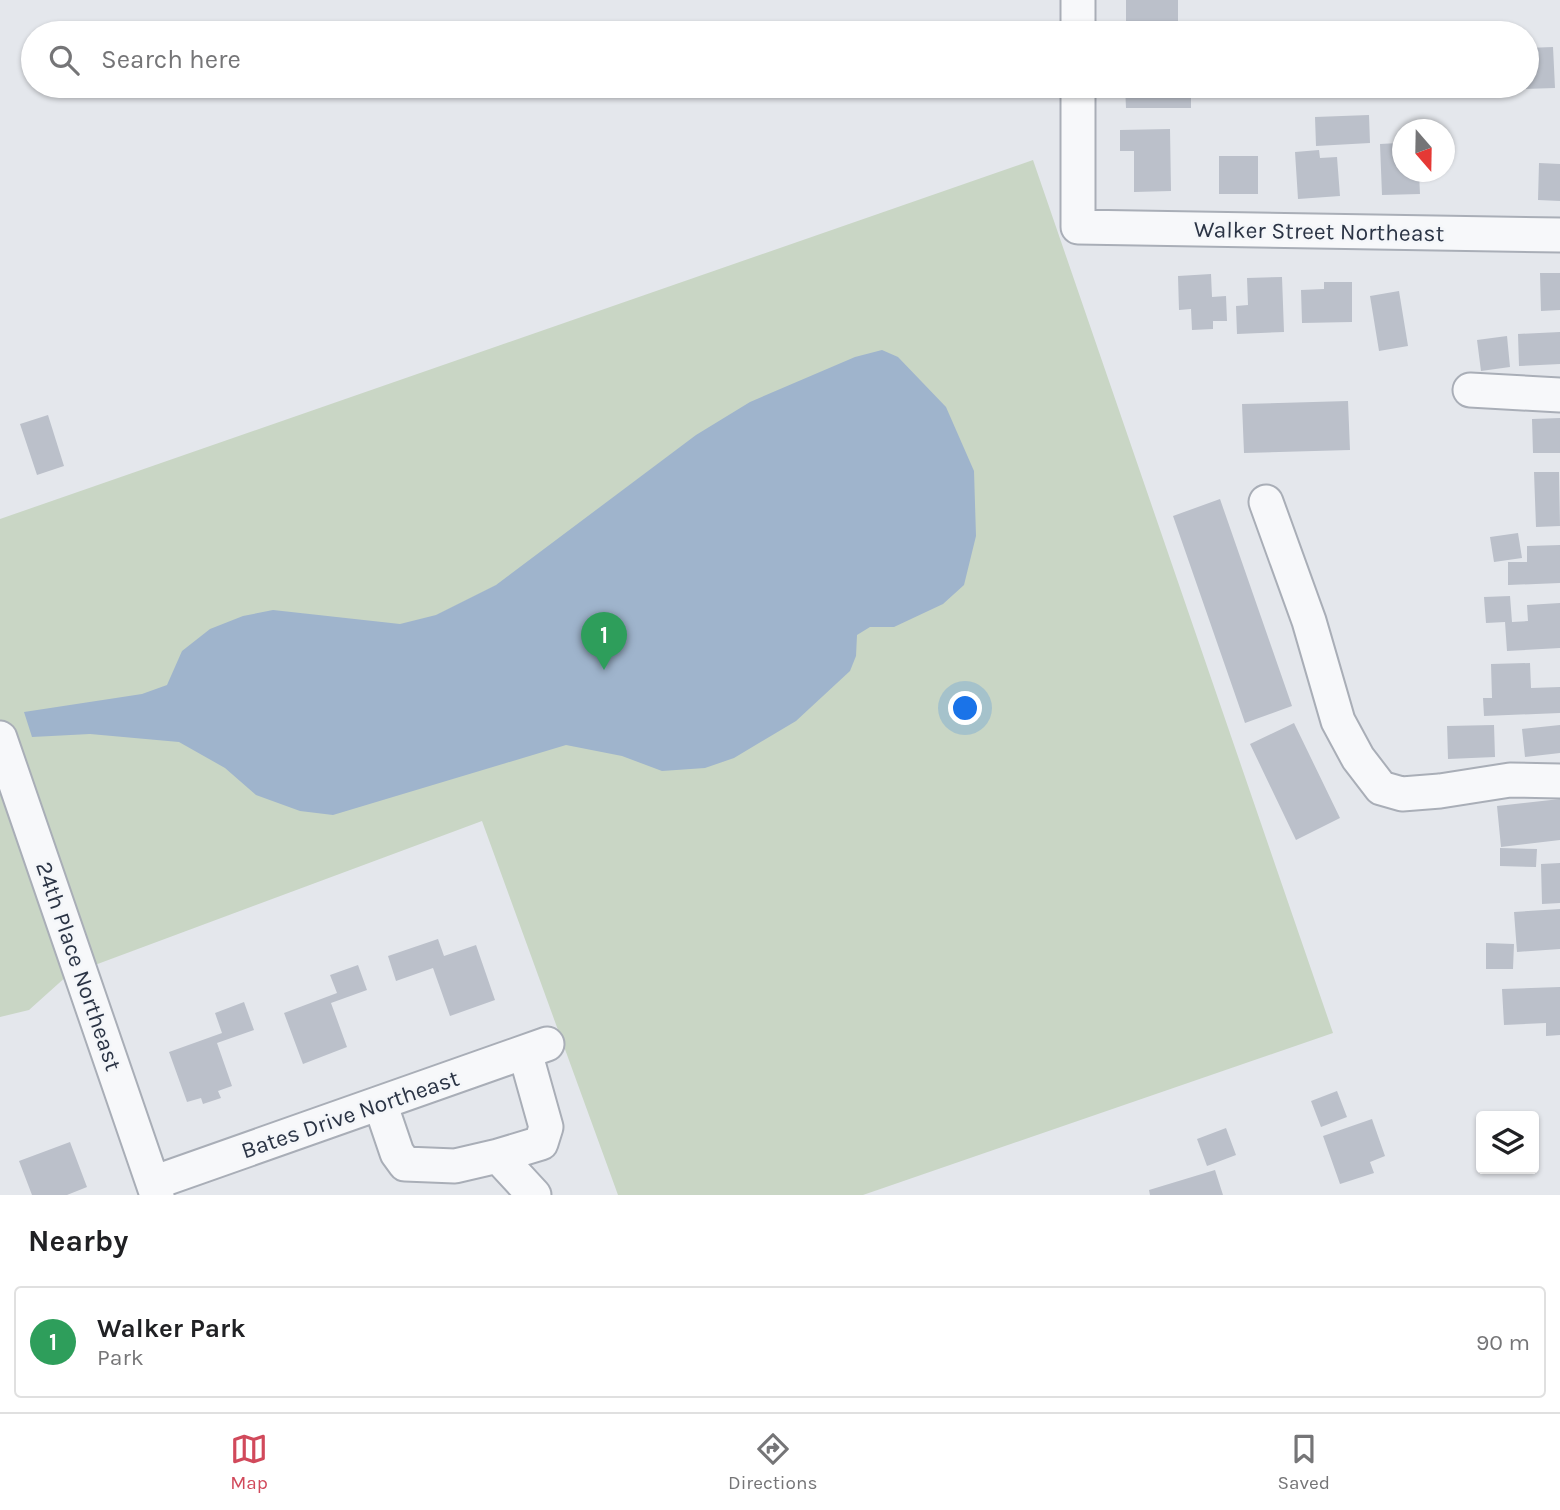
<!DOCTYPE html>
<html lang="en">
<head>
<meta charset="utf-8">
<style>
  :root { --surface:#fff; --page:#f2f2f2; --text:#202124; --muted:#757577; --line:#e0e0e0; --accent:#d1495b }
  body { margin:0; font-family:Karla,sans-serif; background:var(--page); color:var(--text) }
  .controls { position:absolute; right:21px; bottom:21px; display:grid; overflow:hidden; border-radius:7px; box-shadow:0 2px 5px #0004 }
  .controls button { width:63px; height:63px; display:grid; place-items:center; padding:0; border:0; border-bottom:2px solid var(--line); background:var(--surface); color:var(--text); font:35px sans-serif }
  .compass { position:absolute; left:1392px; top:119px; width:63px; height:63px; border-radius:50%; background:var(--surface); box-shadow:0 2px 5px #0004; rotate:160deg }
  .you { position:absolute; left:966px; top:709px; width:24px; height:24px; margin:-18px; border:5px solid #fff; border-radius:50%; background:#1a73e8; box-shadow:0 0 0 10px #1a73e833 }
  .badge { display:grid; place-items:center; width:46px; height:46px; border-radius:50%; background:var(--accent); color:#fff; font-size:23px; font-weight:700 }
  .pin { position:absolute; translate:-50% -58px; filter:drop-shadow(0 2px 4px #0008) }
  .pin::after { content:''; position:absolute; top:37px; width:24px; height:21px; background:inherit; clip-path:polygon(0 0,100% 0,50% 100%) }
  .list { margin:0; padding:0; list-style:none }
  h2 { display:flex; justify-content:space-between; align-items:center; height:91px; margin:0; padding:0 28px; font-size:30px }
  h2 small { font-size:23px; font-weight:400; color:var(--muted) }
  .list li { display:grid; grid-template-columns:46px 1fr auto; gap:21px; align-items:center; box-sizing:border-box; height:112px; margin:0 14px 14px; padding:0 14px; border:2px solid var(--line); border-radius:7px }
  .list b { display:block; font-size:26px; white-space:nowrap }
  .list p { margin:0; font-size:23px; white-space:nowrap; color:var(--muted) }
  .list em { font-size:23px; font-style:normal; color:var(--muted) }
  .icon { flex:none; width:38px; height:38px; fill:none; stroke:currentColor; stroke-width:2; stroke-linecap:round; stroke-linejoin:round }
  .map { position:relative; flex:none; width:1560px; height:1195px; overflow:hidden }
  .search { position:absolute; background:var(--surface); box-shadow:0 2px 5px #0004; left:21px; right:21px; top:21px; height:77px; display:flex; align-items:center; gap:18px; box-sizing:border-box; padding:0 24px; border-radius:38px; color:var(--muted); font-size:26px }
  .sheet { height:217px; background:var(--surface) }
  nav { display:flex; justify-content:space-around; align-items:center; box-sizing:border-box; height:98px; border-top:2px solid var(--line); background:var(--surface); font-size:19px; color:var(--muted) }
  nav a { display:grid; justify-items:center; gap:4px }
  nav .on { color:var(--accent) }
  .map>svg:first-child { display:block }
  .green { fill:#c9d6c5 }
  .water { fill:#9fb4cc }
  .building { fill:#bbc0ca }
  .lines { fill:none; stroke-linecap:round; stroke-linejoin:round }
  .minor-casing { stroke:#a9aeb7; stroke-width:37 }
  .minor { stroke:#f7f8fa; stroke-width:33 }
  .labels { text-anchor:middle; stroke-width:5; stroke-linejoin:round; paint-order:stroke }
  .street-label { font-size:23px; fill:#2b3445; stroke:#f4f6f9 }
</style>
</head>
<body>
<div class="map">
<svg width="1560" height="1195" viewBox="0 0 1560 1195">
  <rect width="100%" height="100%" fill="#e4e7ec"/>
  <!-- green -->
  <path class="green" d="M1033 160 1333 1033 863 1195H618L482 821 68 975 29 1010 0 1017V519Z"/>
  <!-- water -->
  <path class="water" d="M882 350 898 357 946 407 974 471 976 536 964 585 943 604 894 627H870L857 635 856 656 850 671 796 721 734 758 705 768 662 771 622 756 566 745 333 815 300 811 256 795 225 768 179 742 90 734 32 737 24 712 142 694 167 685 182 651 210 629 243 616 273 610 400 624 436 615 496 585 696 435 750 402 855 357Z"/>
  <!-- building -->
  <path class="building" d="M1126 0H1178V23L1126 25Z
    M1391 27H1427V33H1391Z
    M1553 47 1555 88 1521 89V86H1527V48Z
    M1125 86H1191V108H1126Z
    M1223 86H1255V94L1223 93Z
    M1369 115 1370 143 1316 146 1315 117Z
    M1170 129 1171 191 1134 192V151H1120V130Z
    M1398 143 1399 152H1402V172H1419L1420 194 1382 195 1380 144Z
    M1319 150 1320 158 1337 157 1340 196 1298 199 1295 152Z
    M1219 156H1258V194H1219Z
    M1539 163 1560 164V201L1538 200Z
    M1540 273H1560V310L1541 311Z
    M1211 274 1212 297 1226 296 1227 321H1213V329L1192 330 1191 309 1179 310 1178 276Z
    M1282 277 1284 332 1237 334 1236 306 1248 305 1247 278Z
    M1324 282H1352V322L1302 323 1301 290 1324 289Z
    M1399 291 1408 346 1379 351 1370 296Z
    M1560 332V364L1519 366 1518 334Z
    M1507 336 1510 367 1481 371 1477 340Z
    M1348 401 1350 450 1244 453 1242 404Z
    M48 415 64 466 37 475 20 424Z
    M1560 418V453H1533L1532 419Z
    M1534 472H1559L1560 526 1536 527Z
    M1220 499 1292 706 1245 723 1173 516Z
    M1518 533 1522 558 1494 562 1490 537Z
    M1560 545V583L1508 585V562H1527V546Z
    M1510 596 1512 622 1528 621 1527 605 1560 603V648L1507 651 1505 622 1486 623 1484 597Z
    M1530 663 1531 688 1560 687V713L1484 716 1483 698H1492L1491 664Z
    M1294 723 1340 818 1296 840 1250 744Z
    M1494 725 1495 757 1448 759 1447 726Z
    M1560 725V753L1525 757 1522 729Z
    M1560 799V840L1501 847 1497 806Z
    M1500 848 1537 849 1536 867 1500 866Z
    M1560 863V903L1542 904 1541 864Z
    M1560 909V949L1517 952 1514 912Z
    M438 939 444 956 476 945 495 1000 450 1016 433 968 396 981 388 956Z
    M1486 943 1514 944 1513 969H1486Z
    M358 965 367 990 331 1003 347 1047 303 1064 284 1013 337 993 330 975Z
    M1560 987V1035L1546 1036V1023L1504 1025 1502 989Z
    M244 1002 254 1030 217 1043 232 1086 218 1091 221 1098 203 1104 201 1098 187 1102 169 1052 222 1033 215 1013Z
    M1337 1091 1347 1117 1321 1127 1311 1101Z
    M1372 1119 1385 1156 1370 1162 1374 1173 1340 1184 1323 1136Z
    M1226 1128 1236 1155 1207 1166 1197 1139Z
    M70 1142 87 1187 67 1195H32L19 1161Z
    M1215 1170 1223 1195H1150L1149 1190Z"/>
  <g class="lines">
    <!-- minor casing -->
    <g class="minor-casing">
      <path id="minor" d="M1078 0V33
        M1078 86V227L1560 235
        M1470 390 1560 395
        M1266 502 1309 621 1338 721 1358 758 1381 788 1402 794 1440 791 1510 780 1560 781
        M0 738 157 1195
        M380 1103 397 1153 405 1164 455 1166 498 1156 534 1195
        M498 1156 541 1143 546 1127 525 1052
        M153 1183 547 1044"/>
    </g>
    <!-- minor -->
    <use href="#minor" class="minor"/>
  </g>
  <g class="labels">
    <!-- street labels -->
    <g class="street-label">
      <text transform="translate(1319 231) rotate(1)" y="8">Walker Street Northeast</text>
      <text transform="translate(79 966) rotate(71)" y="8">24th Place Northeast</text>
      <text transform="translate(350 1114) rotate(-19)" y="8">Bates Drive Northeast</text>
    </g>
  </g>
</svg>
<div class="controls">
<button><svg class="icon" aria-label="layers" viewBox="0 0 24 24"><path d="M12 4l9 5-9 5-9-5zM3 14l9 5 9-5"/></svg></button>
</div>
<svg class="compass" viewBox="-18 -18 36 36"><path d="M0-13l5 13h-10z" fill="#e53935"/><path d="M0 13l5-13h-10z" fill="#757577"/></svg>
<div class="you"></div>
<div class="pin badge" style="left:604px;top:670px;background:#2e9e5b">1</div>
<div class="search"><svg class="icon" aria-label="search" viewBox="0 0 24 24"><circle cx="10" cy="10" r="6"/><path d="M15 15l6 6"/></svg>Search here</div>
</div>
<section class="sheet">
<h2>Nearby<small></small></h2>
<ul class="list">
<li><span class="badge" style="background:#2e9e5b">1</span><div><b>Walker Park</b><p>Park</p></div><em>90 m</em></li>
</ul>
</section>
<nav>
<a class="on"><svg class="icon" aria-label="map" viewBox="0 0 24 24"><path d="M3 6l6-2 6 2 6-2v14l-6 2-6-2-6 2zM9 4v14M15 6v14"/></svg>Map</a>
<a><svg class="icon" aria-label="directions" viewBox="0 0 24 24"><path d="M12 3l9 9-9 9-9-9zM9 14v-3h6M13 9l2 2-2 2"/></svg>Directions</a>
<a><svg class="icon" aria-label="saved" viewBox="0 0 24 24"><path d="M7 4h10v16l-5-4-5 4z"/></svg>Saved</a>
</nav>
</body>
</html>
